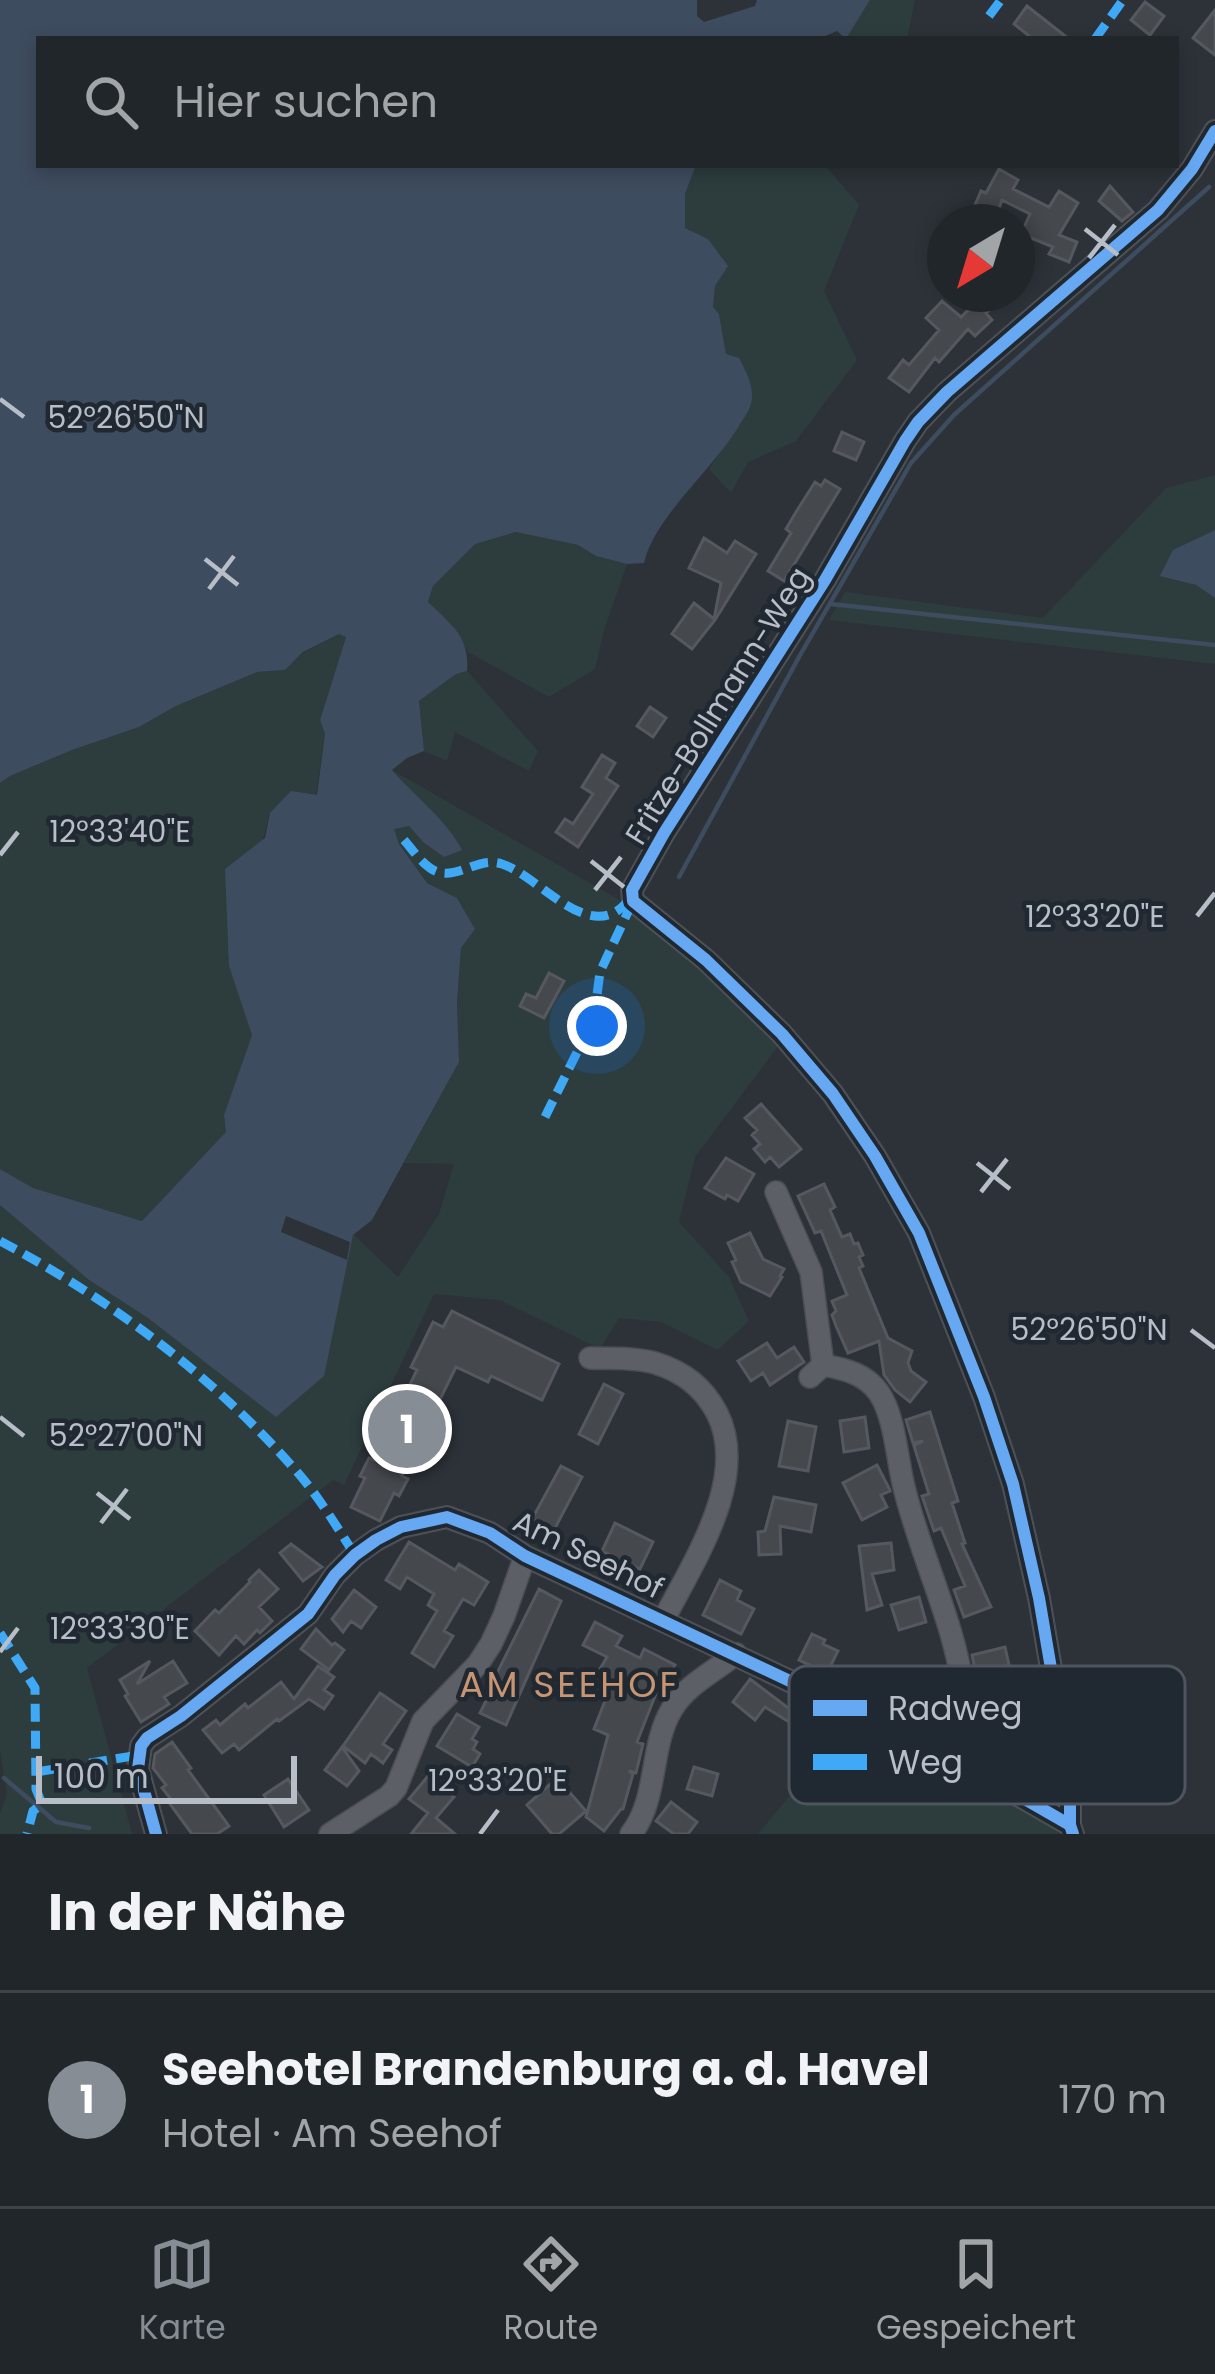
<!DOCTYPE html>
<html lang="de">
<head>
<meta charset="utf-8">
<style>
  :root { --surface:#21262a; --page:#292e32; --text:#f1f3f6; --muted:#a2a5a8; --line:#3e4347; --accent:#878d95 }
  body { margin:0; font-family:Poppins,sans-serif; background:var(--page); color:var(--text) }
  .compass { position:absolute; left:927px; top:204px; width:108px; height:108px; border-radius:50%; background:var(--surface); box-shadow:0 6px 18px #0003; rotate:218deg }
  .scale { position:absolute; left:36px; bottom:30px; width:261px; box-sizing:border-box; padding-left:12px; border:6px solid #b8bec7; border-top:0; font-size:33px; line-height:42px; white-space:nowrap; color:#b8bec7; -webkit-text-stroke:9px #202831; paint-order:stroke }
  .you { position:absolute; left:597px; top:1026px; width:42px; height:42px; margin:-30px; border:9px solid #fff; border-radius:50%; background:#1a73e8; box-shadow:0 0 0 18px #1a73e833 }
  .badge { display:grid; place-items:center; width:78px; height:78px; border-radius:50%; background:var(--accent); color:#fff; font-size:39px; font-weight:700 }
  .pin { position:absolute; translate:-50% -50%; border:6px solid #fff; box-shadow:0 3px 12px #0006 }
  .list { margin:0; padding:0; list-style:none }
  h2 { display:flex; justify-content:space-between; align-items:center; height:156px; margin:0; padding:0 48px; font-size:51px }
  h2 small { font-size:39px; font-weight:400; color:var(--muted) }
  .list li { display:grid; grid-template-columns:78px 1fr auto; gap:36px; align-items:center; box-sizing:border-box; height:216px; padding:0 48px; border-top:3px solid var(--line) }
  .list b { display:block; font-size:45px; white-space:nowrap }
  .list p { margin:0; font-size:39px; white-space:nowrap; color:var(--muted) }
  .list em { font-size:39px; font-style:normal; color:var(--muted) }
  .icon { flex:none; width:66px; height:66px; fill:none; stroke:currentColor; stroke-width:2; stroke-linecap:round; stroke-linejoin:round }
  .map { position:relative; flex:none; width:1215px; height:1834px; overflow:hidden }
  .search { position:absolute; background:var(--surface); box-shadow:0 6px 18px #0003; left:36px; right:36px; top:36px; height:132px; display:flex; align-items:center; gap:30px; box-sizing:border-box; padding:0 42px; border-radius:0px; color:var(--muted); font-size:45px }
  .sheet { height:372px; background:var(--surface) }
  nav { display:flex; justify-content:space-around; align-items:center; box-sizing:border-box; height:168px; border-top:3px solid var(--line); background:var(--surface); font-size:33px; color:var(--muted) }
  nav a { display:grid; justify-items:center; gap:6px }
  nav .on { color:var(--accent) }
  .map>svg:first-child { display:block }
  .green { fill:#2d3d3e }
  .water { fill:#3e4c5f }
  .pier { fill:#2c3238 }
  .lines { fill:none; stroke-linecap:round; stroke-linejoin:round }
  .stream { stroke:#3e4c5f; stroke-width:4.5 }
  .building { fill:#45494e; stroke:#55595f; stroke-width:3 }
  .minor-casing { stroke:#4a4e52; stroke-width:24 }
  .minor { stroke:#5c6066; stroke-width:21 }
  .quiet { stroke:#3fa9f5; stroke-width:9; stroke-dasharray:18 9; stroke-linecap:butt }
  .cycleway-casing { stroke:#202831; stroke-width:20 }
  .cycleway { stroke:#66a8f1; stroke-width:12 }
  .ticks { fill:none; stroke:#b8bec7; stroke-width:4.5 }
  .labels { text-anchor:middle; stroke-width:9; stroke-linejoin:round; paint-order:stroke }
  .street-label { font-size:30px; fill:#b8bec7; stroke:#202831 }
  .quarter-label { font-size:36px; letter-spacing:3px; fill:#c89572; stroke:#202831 }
  .key { fill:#202831; stroke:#4e555e; stroke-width:3 }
  .key-label { font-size:33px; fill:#b8bec7 }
  .ticks-label { font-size:30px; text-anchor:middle; fill:#b8bec7; stroke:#202831; stroke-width:9; stroke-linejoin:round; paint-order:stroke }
</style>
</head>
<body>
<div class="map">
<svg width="1215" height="1834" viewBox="0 0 1215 1834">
  <rect width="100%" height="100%" fill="#2c3238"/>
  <!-- green -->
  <path class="green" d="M870 0H915L907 39H846Z
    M696 165H825L859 205 824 291 857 360 796 441 748 462 731 493 709 469 751 405 726 354 719 314 713 308 715 286 708 239 685 228V194Z
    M1215 475V530L1174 550 1161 576 1196 585 1215 598V664L829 620 845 592 1043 618 1166 488Z
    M516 532 578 545 596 556 627 564 604 630 595 669 549 697 468 652 452 625 428 602 433 586 475 544Z
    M339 634 346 636 320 720 325 734 316 796 270 813 229 966 252 1035 224 1115 227 1132 142 1221 33 1188 0 1169V783L10 776 72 750 139 727 176 706 257 672 285 670 303 653Z
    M467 671 538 751 529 771 455 732 447 761 424 751 419 701 456 674Z
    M392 770 630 906 703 964 779 1045 695 1157 679 1222 729 1277 749 1321 718 1350 661 1322 619 1318 600 1349 500 1300 434 1294 344 1485 333 1480 87 1668 132 1834H0V1813L7 1795 0 1750V1205L89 1280 148 1318 350 1242 353 1234 398 1277 439 1214 454 1164 404 1163 459 1062 457 1002 461 948 475 929 457 898 427 883 399 844 393 828 409 826 423 842 414 797Z
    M853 1719 972 1773 1058 1831 1060 1834H758Z"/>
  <!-- water -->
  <path class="water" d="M0 0H697V16L704 22 755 6 757 0H870L846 39 837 31 818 39H39V165H696L685 194V228L708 239 728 266 715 286 713 307 719 314 726 354 739 358C746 372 755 387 751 404 749 412 741 422 737 429 711 471 654 518 644 563L627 564 596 556 578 545 516 532 475 544 433 586 428 602C451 624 470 637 467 671L456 674 419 701 424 751 407 758 392 770C415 797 446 819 462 850L444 857 423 842 409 826 394 829 399 844 427 883 457 898 475 929 461 948 457 1002 459 1062 372 1220 353 1235 324 1376 276 1417 148 1318 89 1280 0 1205V1169L33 1188 142 1221 226 1132 224 1115 252 1035 229 966 225 869 265 838 270 813 291 791 317 795 325 734 320 720 346 637 339 634 303 652 285 670 257 672 176 706 139 727 72 750 10 776 0 783Z
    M1215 530V598L1196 585 1160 576 1173 550Z"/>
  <!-- pier -->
  <path class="pier" d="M286 1216 350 1242 347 1260 281 1232Z"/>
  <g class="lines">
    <!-- stream -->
    <path class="stream" d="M831 604 1215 645
      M679 877 799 657 911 463 954 415 1209 187
      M4 1778 56 1822 89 1828"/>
  </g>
  <!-- building -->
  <path class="building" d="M1145 2 1164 16 1150 35 1131 20Z
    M1027 6 1069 39H1033L1014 24Z
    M1215 10V55L1193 38Z
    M999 169 1018 180 1013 189 1049 207 1059 191 1078 203 1059 235 1077 242 1069 262 1049 254 1053 247 1021 234 1030 214 1002 200 997 214 975 205 981 191 986 193Z
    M1110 186 1133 212 1122 221 1099 201Z
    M985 294H1009L986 313 992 320 975 336 968 329 939 362 935 358 909 392 889 378 903 360 909 365 939 330 926 318 942 301 961 317Z
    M842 432 864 442 856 460 834 451Z
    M825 480 840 489 784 581 768 571 791 533 786 529 796 512 815 482 821 486Z
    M704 538 727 553 735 541 756 554 715 620 692 649 672 634 694 603 714 619 721 583 689 568Z
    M650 707 666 718 653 737 637 726Z
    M602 755 615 763 606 778 618 786 578 847 556 832 565 819 573 824 593 794 582 787Z
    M549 973 564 981 544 1018 520 1006 526 994 536 998Z
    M761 1104 801 1149 779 1167 770 1157 765 1162 754 1149 760 1144 752 1135 757 1130 745 1118Z
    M726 1158 754 1174 738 1201 727 1195 725 1199 705 1188Z
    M824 1184 835 1207 830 1210 842 1237 850 1234 854 1244 858 1243 863 1255 859 1257 863 1266 859 1268 888 1338 912 1351 908 1363 911 1371 926 1382 910 1402 895 1390 884 1375 879 1341 848 1353 836 1326 832 1315 836 1311 832 1301 847 1295 821 1231 815 1233 798 1196Z
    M750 1233 763 1259 784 1269 780 1276 782 1277 770 1296 741 1282 732 1262 736 1260 728 1243Z
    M452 1311 559 1364 542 1400 491 1376 488 1382 456 1367 402 1476 408 1479 399 1496 394 1493 380 1521 351 1507 365 1478 360 1476 369 1458 373 1460 417 1370 411 1367 433 1322 443 1327Z
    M767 1343 777 1358 794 1347 804 1362 770 1385 763 1373 751 1381 738 1361Z
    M604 1384 623 1394 598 1444 579 1434Z
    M930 1412 958 1501 952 1503 965 1543 962 1544 991 1607 964 1617 954 1590 965 1586 941 1528 934 1531 922 1496 929 1494 914 1446 923 1441 913 1443 906 1420Z
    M865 1417 869 1448 844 1452 840 1421Z
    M788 1421 816 1427 808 1471 779 1466Z
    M877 1465 889 1488 890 1491 881 1495 887 1507 862 1520 843 1483Z
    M561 1466 582 1477 554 1530 532 1519Z
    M774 1497 816 1505 811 1532 780 1526 781 1554 759 1555 758 1532 765 1531Z
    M615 1523 653 1542 640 1569 634 1566 633 1569 606 1556 608 1554 602 1551Z
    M409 1542 455 1570 459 1564 488 1582 474 1605 463 1599 444 1631 453 1636 434 1667 412 1653 437 1611 428 1605 434 1594 407 1577 400 1589 386 1580Z
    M891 1543 894 1570 872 1574 882 1605 867 1610 859 1546Z
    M291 1544 322 1567 303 1581 280 1553Z
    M259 1570 278 1589 259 1607 272 1621 260 1633 257 1630 244 1644 236 1636 219 1655 195 1631 215 1610 219 1613 250 1582 249 1580Z
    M720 1580 741 1591 737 1600 754 1609 741 1634 703 1615Z
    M539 1589 561 1601 506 1725 480 1713 497 1678 495 1677Z
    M354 1590 376 1607 361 1628 351 1621 343 1632 332 1619Z
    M919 1597 926 1622 899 1630 891 1605Z
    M595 1622 622 1636 616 1646 640 1658 644 1649 675 1665 663 1688 659 1686 637 1742 643 1744 636 1773 629 1771 633 1774 623 1809H621L604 1831 586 1817 608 1735 594 1729 612 1683 597 1674 607 1657 583 1645Z
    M316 1629 332 1645 335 1643 344 1650 329 1670 301 1649Z
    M812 1634 825 1640 823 1644 838 1651 827 1673 799 1660Z
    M1005 1647 1009 1665 1000 1667 1004 1682 979 1688 972 1655Z
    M150 1661 137 1684 173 1661 187 1683 164 1697 169 1704 141 1722 125 1696 128 1694 120 1680Z
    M318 1666 334 1677 324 1690 333 1696 324 1709 309 1699 279 1721 277 1719 239 1750 234 1744 222 1753 203 1730 216 1720 220 1725 245 1704 248 1708 281 1682 294 1699Z
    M750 1679 795 1713 789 1722 765 1707 755 1720 733 1702Z
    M380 1693 406 1711 383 1744 392 1750 383 1763 371 1754 365 1763 343 1746Z
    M457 1714 479 1727 472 1739 477 1742 473 1749 480 1754 472 1767 437 1746Z
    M172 1742 191 1768 188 1770 229 1826 217 1834H192L167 1800 170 1798 162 1788 166 1785 153 1768 155 1754Z
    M342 1747 359 1771 347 1786 325 1770Z
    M694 1767 718 1774 712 1796 687 1789Z
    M428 1776 454 1797 436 1818 455 1834H411L428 1813 409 1799Z
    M557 1778 586 1811 559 1834H552L527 1805Z
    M288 1779 309 1810 284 1827 264 1795Z
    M671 1802 697 1822 688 1834H674L656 1821Z"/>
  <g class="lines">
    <!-- minor casing -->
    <g class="minor-casing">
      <path id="minor" d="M776 1192 811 1272 823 1365
        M590 1358C611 1359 635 1357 655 1363 682 1371 704 1388 717 1413 750 1478 693 1562 664 1619
        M810 1377 823 1365C845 1369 866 1374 879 1393 896 1418 897 1463 905 1491 922 1560 956 1625 964 1696 967 1718 962 1737 955 1759
        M156 1834 138 1769 141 1746 147 1738 181 1716 308 1614 335 1575 355 1555 376 1540 401 1527 447 1517 490 1533 525 1556 955 1759 1070 1825
        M330 1834 389 1796 396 1788 423 1721 478 1664 491 1644 504 1616 525 1556
        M631 1834C659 1798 649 1747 672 1709 686 1685 715 1671 736 1654
        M1073 1834 1070 1825V1780L1039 1598 1013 1484 984 1397 919 1233 875 1156 833 1094 782 1034 706 960 633 901 632 890 664 833 825 580 905 441 918 422 947 392 1158 210 1192 169 1215 131"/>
    </g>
    <!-- minor -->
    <use href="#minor" class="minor"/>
    <!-- quiet -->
    <path class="quiet" d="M989 16 1001 0
      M1095 39 1123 0
      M404 840C412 849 420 861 430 868 454 885 476 855 502 864 534 874 576 928 611 914 620 911 627 902 633 896
      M545 1117 594 1018 600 972 633 901
      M0 1241C108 1298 210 1374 291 1465 316 1492 335 1524 355 1555
      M0 1633 35 1688 36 1789 42 1804 33 1811 27 1834
      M36 1772 139 1755"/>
    <!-- cycleway casing -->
    <g class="cycleway-casing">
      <path id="cycleway" d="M156 1834 138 1769 141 1746 147 1738 181 1716 308 1614 335 1575 355 1555 376 1540 401 1527 447 1517 490 1533 525 1556 955 1759 1070 1825
        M1073 1834 1070 1825V1780L1039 1598 1013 1484 984 1397 919 1233 875 1156 833 1094 782 1034 706 960 633 901 632 890 664 833 825 580 905 441 918 422 947 392 1158 210 1192 169 1215 131"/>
    </g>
    <!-- cycleway -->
    <use href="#cycleway" class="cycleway"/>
  </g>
  <!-- ticks -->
  <path class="ticks" d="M1085 229 1118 255M1089 258 1115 225M0 399 24 417M205 559 238 585M209 589 234 556M0 855 18 832M591 861 624 887M595 890 621 857M1197 916 1215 893M977 1163 1010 1189M981 1192 1007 1159M1191 1330 1215 1348M0 1417 24 1436M97 1493 130 1519M101 1523 127 1489M0 1652 18 1628M480 1834 498 1810"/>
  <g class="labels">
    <!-- street labels -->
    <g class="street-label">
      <text transform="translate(718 706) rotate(-58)" y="10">Fritze-Bollmann-Weg</text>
      <text transform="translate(588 1555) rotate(26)" y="10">Am Seehof</text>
    </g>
    <!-- quarter labels -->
    <g class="quarter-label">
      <text x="570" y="1697">AM SEEHOF</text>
    </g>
  </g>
  <!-- legend -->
  <rect x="789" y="1666" width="396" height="138" rx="18" class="key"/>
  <rect x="813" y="1700" width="54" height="16" fill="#66a8f1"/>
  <rect x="813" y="1754" width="54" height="16" fill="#3fa9f5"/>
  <g class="key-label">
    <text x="888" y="1720">Radweg</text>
    <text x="888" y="1774">Weg</text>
  </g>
  <g class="ticks-label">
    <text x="126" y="428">52°26'50"N</text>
    <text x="120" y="842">12°33'40"E</text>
    <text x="1095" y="927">12°33'20"E</text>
    <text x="1089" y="1340">52°26'50"N</text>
    <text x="126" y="1446">52°27'00"N</text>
    <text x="120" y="1639">12°33'30"E</text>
    <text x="498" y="1791">12°33'20"E</text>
  </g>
</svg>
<svg class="compass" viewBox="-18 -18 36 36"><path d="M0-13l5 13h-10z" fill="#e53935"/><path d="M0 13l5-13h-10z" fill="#a2a5a8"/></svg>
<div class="scale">100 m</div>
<div class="you"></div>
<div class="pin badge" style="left:407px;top:1429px">1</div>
<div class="search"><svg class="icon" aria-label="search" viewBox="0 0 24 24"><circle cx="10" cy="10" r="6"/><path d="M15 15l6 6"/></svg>Hier suchen</div>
</div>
<section class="sheet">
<h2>In der Nähe<small></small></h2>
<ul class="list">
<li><span class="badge">1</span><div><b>Seehotel Brandenburg a. d. Havel</b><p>Hotel · Am Seehof</p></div><em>170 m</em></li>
</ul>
</section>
<nav>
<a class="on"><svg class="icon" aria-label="map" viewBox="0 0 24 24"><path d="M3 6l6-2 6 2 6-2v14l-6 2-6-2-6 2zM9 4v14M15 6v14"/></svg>Karte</a>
<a><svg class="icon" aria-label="directions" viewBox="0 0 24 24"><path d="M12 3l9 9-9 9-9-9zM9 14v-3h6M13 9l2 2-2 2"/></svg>Route</a>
<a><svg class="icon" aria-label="saved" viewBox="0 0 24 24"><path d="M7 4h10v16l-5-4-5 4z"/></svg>Gespeichert</a>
</nav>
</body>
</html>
